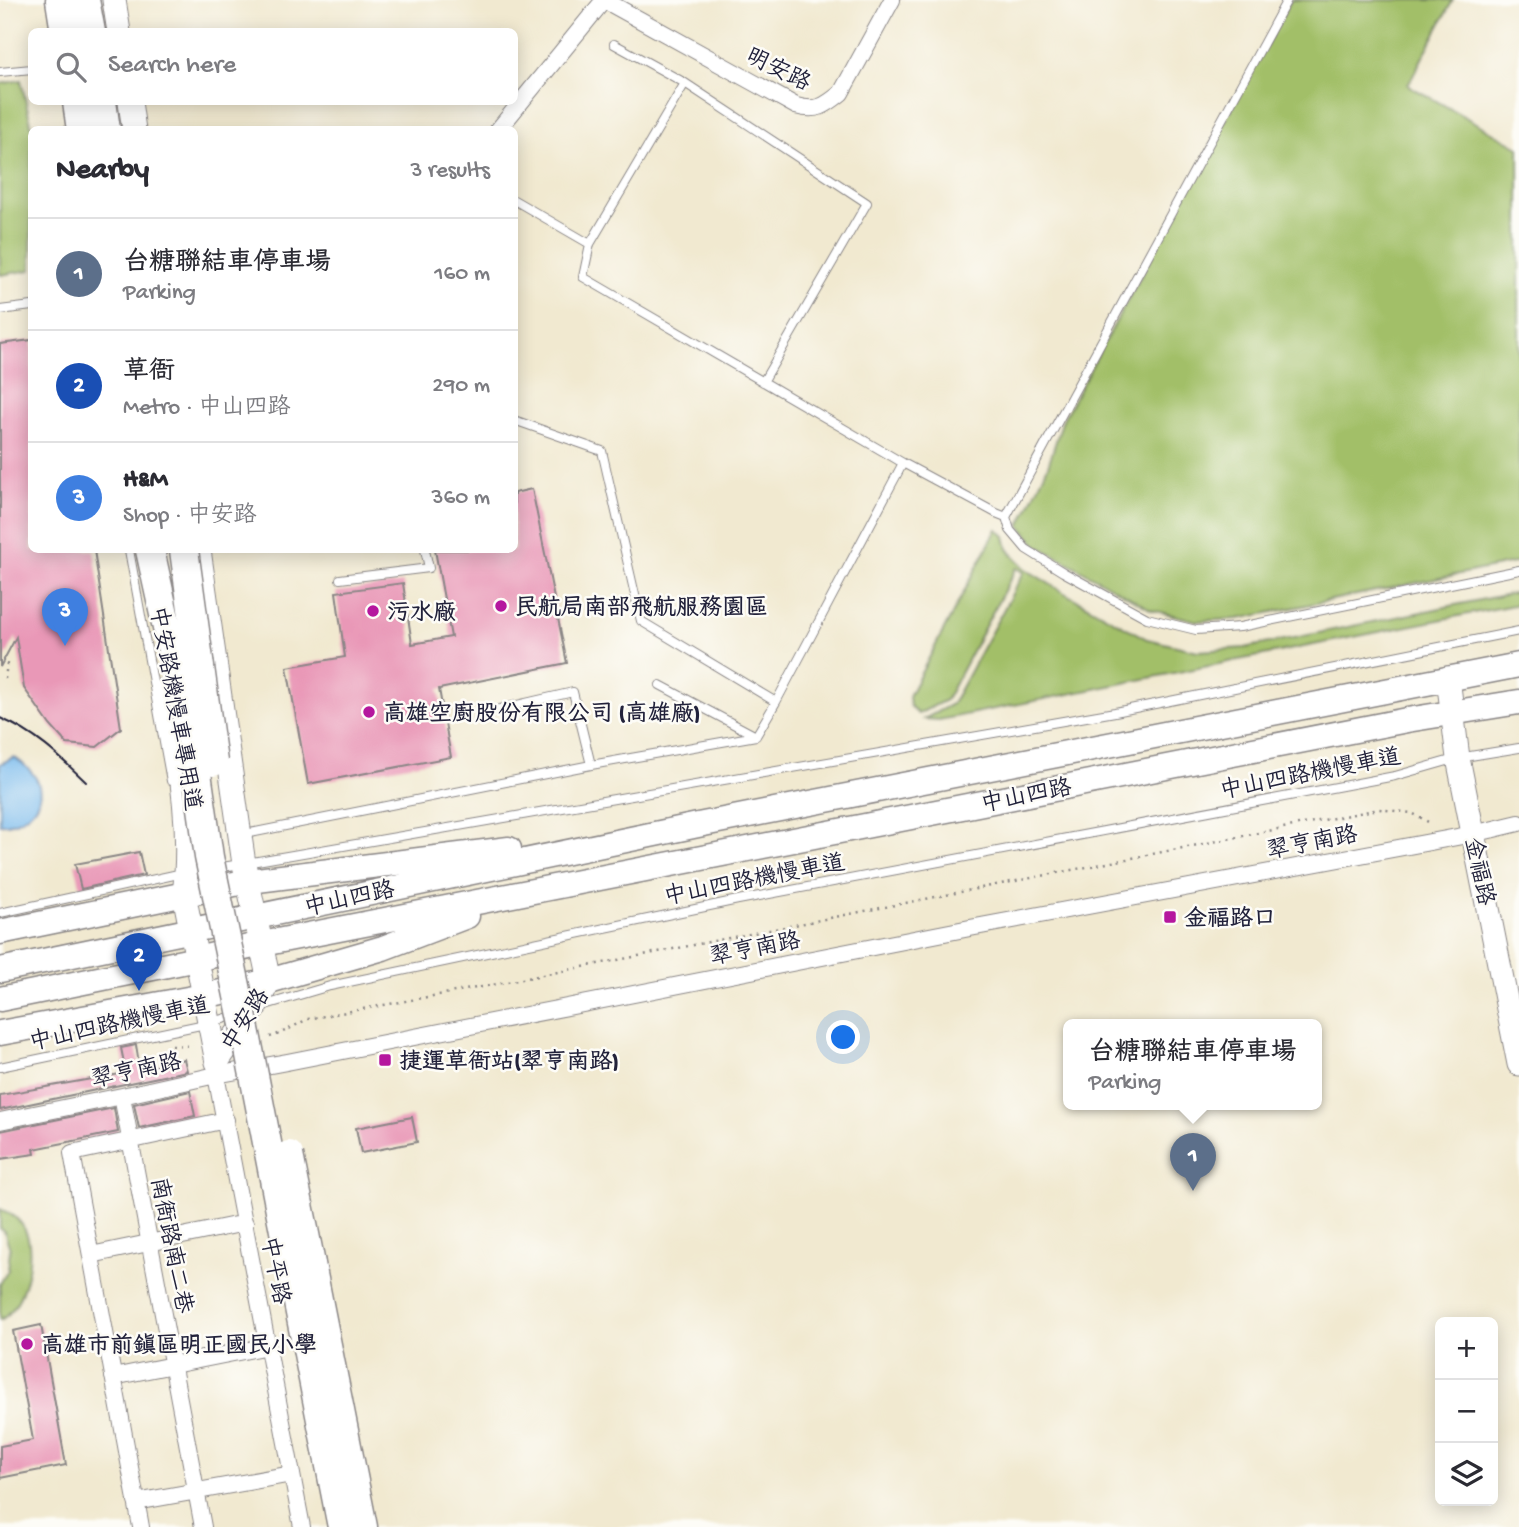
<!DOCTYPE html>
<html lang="en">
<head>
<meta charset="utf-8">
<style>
  :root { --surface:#fff; --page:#f2f2f3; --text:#2b2b33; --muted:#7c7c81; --line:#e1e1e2; --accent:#0b8043 }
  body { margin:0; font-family:"Gochi Hand","LXGW WenKai TC",sans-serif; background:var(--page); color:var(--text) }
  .controls { position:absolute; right:21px; bottom:21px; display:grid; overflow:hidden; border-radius:10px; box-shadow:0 4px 18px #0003 }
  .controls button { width:63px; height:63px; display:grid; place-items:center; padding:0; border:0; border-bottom:2px solid var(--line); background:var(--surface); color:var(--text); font:35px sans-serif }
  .you { position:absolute; left:844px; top:1038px; width:24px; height:24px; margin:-18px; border:5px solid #fff; border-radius:50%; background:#1a73e8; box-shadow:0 0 0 10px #1a73e833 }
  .badge { display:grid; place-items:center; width:46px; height:46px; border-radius:50%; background:var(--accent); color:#fff; font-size:23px; font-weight:700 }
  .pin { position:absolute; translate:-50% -58px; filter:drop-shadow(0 2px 4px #0008) }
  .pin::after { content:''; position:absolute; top:37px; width:24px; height:21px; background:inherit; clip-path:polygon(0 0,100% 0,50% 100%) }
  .popup { position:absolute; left:1063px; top:1019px; width:259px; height:91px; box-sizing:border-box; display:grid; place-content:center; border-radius:10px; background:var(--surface); filter:drop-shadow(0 2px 5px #0005); font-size:23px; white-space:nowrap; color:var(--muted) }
  .popup b { font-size:26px; color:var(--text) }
  .popup::after { content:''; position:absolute; left:50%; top:100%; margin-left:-14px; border:14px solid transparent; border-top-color:var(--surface) }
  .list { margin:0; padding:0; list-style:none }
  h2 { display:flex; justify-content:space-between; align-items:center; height:91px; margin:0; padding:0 28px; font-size:30px }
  h2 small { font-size:23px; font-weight:400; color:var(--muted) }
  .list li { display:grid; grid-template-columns:46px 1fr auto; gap:21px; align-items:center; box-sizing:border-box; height:112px; padding:0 28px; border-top:2px solid var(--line) }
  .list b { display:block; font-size:26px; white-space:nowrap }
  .list p { margin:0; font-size:23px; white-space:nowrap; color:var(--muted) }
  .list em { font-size:23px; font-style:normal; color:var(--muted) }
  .icon { flex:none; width:38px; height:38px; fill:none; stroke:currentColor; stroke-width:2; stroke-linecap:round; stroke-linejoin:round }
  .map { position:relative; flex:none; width:1519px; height:1527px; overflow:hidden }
  .search { position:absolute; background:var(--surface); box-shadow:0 4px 18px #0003; left:28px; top:28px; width:490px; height:77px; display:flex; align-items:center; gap:18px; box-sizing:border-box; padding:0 24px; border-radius:10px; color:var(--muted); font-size:26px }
  .panel { position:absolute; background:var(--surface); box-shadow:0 4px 18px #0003; left:28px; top:126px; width:490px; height:427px; border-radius:10px }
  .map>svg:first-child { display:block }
  .green { fill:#a2bf67; stroke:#627051; stroke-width:2 }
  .water { fill:#78baed; stroke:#4d6e94; stroke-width:2 }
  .building { fill:#e998b7 }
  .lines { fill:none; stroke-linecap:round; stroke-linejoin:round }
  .lane-casing { stroke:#8a8686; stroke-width:10 }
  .street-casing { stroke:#8a8686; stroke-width:18 }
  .secondary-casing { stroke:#8a8686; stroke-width:25 }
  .primary-casing { stroke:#8a8686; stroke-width:27 }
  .highway-casing { stroke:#8a8686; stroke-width:31 }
  .path { stroke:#8a8686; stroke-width:2.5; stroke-dasharray:2 5; stroke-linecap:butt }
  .lane { stroke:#fff; stroke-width:8 }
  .street { stroke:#fff; stroke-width:16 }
  .secondary { stroke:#fff; stroke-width:23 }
  .primary { stroke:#fff; stroke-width:24 }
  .highway { stroke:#fff; stroke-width:28 }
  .tram { stroke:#22223b; stroke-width:2 }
  .highway-bridge-casing { stroke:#8a8686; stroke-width:31; stroke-linecap:butt }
  .highway-bridge { stroke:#fff; stroke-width:28 }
  .poi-dot { fill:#b5179e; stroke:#fdfcf7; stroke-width:2.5 }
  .labels { text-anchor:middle; stroke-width:5; stroke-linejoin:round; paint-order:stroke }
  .street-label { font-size:23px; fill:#22223b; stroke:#fdfcf7 }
  .poi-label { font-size:23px; font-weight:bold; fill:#22223b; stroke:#fdfcf7; text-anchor:start }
</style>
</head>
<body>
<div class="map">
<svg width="1519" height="1527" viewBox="0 0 1519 1527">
  <rect width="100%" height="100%" fill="#fdfcf7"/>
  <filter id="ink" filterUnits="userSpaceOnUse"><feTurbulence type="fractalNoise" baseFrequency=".0143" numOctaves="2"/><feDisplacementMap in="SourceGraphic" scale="14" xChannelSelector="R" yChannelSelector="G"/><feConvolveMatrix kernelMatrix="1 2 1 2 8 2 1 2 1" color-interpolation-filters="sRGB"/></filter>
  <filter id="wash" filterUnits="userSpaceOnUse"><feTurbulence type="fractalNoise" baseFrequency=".00686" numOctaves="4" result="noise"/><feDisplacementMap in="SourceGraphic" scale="28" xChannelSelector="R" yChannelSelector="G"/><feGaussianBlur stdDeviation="1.57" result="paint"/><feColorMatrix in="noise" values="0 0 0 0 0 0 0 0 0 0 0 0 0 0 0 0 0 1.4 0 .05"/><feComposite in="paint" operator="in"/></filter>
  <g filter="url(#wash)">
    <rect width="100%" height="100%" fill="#f1e9d0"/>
    <!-- green -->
    <path class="green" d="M1291 0H1453L1408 85 1519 147V562L1238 619 1197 621 1152 610 1037 545 1020 526 1048 466 1063 419Z
      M21 80 32 129 31 270 0 275V84Z
      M997 529 1005 536 1008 549 1024 568 1061 591 1147 639 1198 651 1245 648 1519 592V604L939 720 924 719 952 704 1024 572 1016 568 946 700 918 714 910 706 909 696Z
      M0 1209C11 1214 19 1218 25 1230 37 1252 24 1309 0 1320V1284L8 1270 10 1249 4 1231 0 1229Z"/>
    <!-- water -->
    <path class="water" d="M14 757C23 763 37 775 39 786 44 808 19 826 0 824V764Z"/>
    <g id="blocks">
      <!-- building -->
      <path class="building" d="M32 340V550H94L121 728 97 747 67 744 50 725 24 688 16 637 0 667V344Z
        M532 489 567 663 439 689 451 757 308 784 287 667 345 657 336 592 403 583 412 644 451 637 435 550H514V493Z
        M139 852 144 875 81 889 75 864Z
        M136 1045 140 1070 184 1059 187 1071 0 1110V1095L126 1073 121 1048Z
        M190 1091 195 1116 139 1128 134 1104Z
        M114 1108 118 1132 34 1149 35 1154 0 1159V1131Z
        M412 1117 417 1142 361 1153 356 1128Z
        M41 1325 66 1465 0 1478V1446L33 1440 13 1331Z"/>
    </g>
  </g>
  <g filter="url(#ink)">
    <use href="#blocks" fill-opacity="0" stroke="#8a8686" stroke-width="2"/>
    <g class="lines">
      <!-- lane casing -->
      <g class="lane-casing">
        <path id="lane" d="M1287 0 1006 517 1010 530 1026 549 1063 572 1147 618 1196 630 1240 627 1519 570
          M614 44 685 83 867 203 763 382
          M0 72 32 69
          M685 83 590 244 583 277 903 463 996 513 1006 517
          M514 200 590 244
          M0 310 32 306
          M514 420 602 451 641 621 776 702 756 736
          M129 550 171 781
          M340 579 429 568 425 550
          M660 685 756 736
          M776 702 903 463
          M491 711 573 692 591 765
          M240 835 591 765 756 736
          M217 868 1115 712 1519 631
          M0 913 183 873
          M262 1006 330 986 738 900 1395 776 1458 758 1519 748
          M0 1067 210 1023 236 1015"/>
      </g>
      <!-- street casing -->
      <g class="street-casing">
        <path id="street" d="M604 0 796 106C817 112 825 106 841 93L892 0
          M498 130 604 0
          M217 1065 216 1075 302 1527
          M122 1096 203 1527
          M0 1121 122 1096 216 1075 287 1062 970 928 1473 834 1519 823
          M91 1255 245 1223
          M113 1377 268 1346
          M136 1502 292 1474
          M141 1527 72 1153 226 1120"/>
      </g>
      <!-- secondary casing -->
      <g class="secondary-casing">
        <path id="secondary" d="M114 0 119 32
          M130 102 134 130
          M199 550 244 864 269 981 254 1009 217 1062
          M1448 678 1458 758 1519 1064
          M167 688C178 756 193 826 184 894L217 1062"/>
      </g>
      <!-- primary casing -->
      <g class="primary-casing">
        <path id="primary" d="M0 932 249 881 509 849
          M0 970 698 825 1519 665
          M0 999 197 959 262 944 1407 720 1519 702
          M0 1033 204 996 269 981 383 948 467 916"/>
      </g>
      <!-- highway casing -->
      <g class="highway-casing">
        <path id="highway" d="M60 0 65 32
          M85 0 91 32
          M77 102 81 130
          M102 102 106 130
          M311 1264 363 1527
          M292 1272 342 1527"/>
      </g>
      <!-- path -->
      <path class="path" d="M5 679 7 663
        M270 1037C284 1033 295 1025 308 1019L487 986 1379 809 1412 813 1432 824
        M172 1045 193 1046"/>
      <!-- lane -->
      <use href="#lane" class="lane"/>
      <!-- street -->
      <use href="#street" class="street"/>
      <!-- secondary -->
      <use href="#secondary" class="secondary"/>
      <!-- primary -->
      <use href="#primary" class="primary"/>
      <!-- highway -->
      <use href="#highway" class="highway"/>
      <!-- tram -->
      <path class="tram" d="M0 718C35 733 59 756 86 782"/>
      <!-- highway-bridge casing -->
      <g class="highway-bridge-casing">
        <path id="highway-bridge" d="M150 550 194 752 209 857 246 1034 292 1272
          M184 550 213 762
          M289 1155 311 1264"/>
      </g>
      <!-- highway-bridge -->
      <use href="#highway-bridge" class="highway-bridge"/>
    </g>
  </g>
  <!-- markers -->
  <g class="poi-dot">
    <circle cx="501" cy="606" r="7"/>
    <circle cx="373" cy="611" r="7"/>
    <circle cx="369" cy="712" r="7"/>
    <rect x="1163" y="910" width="14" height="14" rx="3.5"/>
    <rect x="378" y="1053" width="14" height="14" rx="3.5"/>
    <circle cx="27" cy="1344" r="7"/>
  </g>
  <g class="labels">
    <!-- street labels -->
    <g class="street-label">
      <text transform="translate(779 68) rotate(26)" y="8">明安路</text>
      <text transform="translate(177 708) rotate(80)" y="8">中安路機慢車專用道</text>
      <text transform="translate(1310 772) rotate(-11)" y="8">中山四路機慢車道</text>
      <text transform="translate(1026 794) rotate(-11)" y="8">中山四路</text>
      <text transform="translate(1312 841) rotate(-11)" y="8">翠亨南路</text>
      <text transform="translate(1481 871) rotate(78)" y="8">金福路</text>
      <text transform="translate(754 878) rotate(-11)" y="8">中山四路機慢車道</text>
      <text transform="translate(349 897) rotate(-12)" y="8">中山四路</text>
      <text transform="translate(755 947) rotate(-11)" y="8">翠亨南路</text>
      <text transform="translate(244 1019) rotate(-58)" y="8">中安路</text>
      <text transform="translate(119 1022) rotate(-12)" y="8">中山四路機慢車道</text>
      <text transform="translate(136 1069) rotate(-12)" y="8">翠亨南路</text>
      <text transform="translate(173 1245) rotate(79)" y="8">南衙路南二巷</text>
      <text transform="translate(277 1270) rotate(79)" y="8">中平路</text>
    </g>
    <!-- poi labels -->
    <g class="poi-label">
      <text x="515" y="614">民航局南部飛航服務園區</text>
      <text x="387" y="619">污水廠</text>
      <text x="383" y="720">高雄空廚股份有限公司 (高雄廠)</text>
      <text x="1184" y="925">金福路口</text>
      <text x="399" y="1068">捷運草衙站(翠亨南路)</text>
      <text x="41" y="1352">高雄市前鎮區明正國民小學</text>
    </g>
  </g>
</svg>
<div class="controls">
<button>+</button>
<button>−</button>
<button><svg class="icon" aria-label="layers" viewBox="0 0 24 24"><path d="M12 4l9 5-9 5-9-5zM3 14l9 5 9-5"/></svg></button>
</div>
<div class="you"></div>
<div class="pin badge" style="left:1193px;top:1191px;background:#5c6f8a">1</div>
<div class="popup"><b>台糖聯結車停車場</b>Parking</div>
<div class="pin badge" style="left:139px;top:991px;background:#1a4fb4">2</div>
<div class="pin badge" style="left:65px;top:646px;background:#3f7fe0">3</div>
<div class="search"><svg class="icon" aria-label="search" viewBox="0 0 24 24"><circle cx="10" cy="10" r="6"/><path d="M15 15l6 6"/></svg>Search here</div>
<section class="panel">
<h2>Nearby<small>3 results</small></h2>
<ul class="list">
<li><span class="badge" style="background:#5c6f8a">1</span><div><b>台糖聯結車停車場</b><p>Parking</p></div><em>160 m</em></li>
<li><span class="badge" style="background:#1a4fb4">2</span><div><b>草衙</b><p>Metro · 中山四路</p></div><em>290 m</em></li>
<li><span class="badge" style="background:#3f7fe0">3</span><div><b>H&amp;M</b><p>Shop · 中安路</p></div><em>360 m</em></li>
</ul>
</section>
</div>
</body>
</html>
